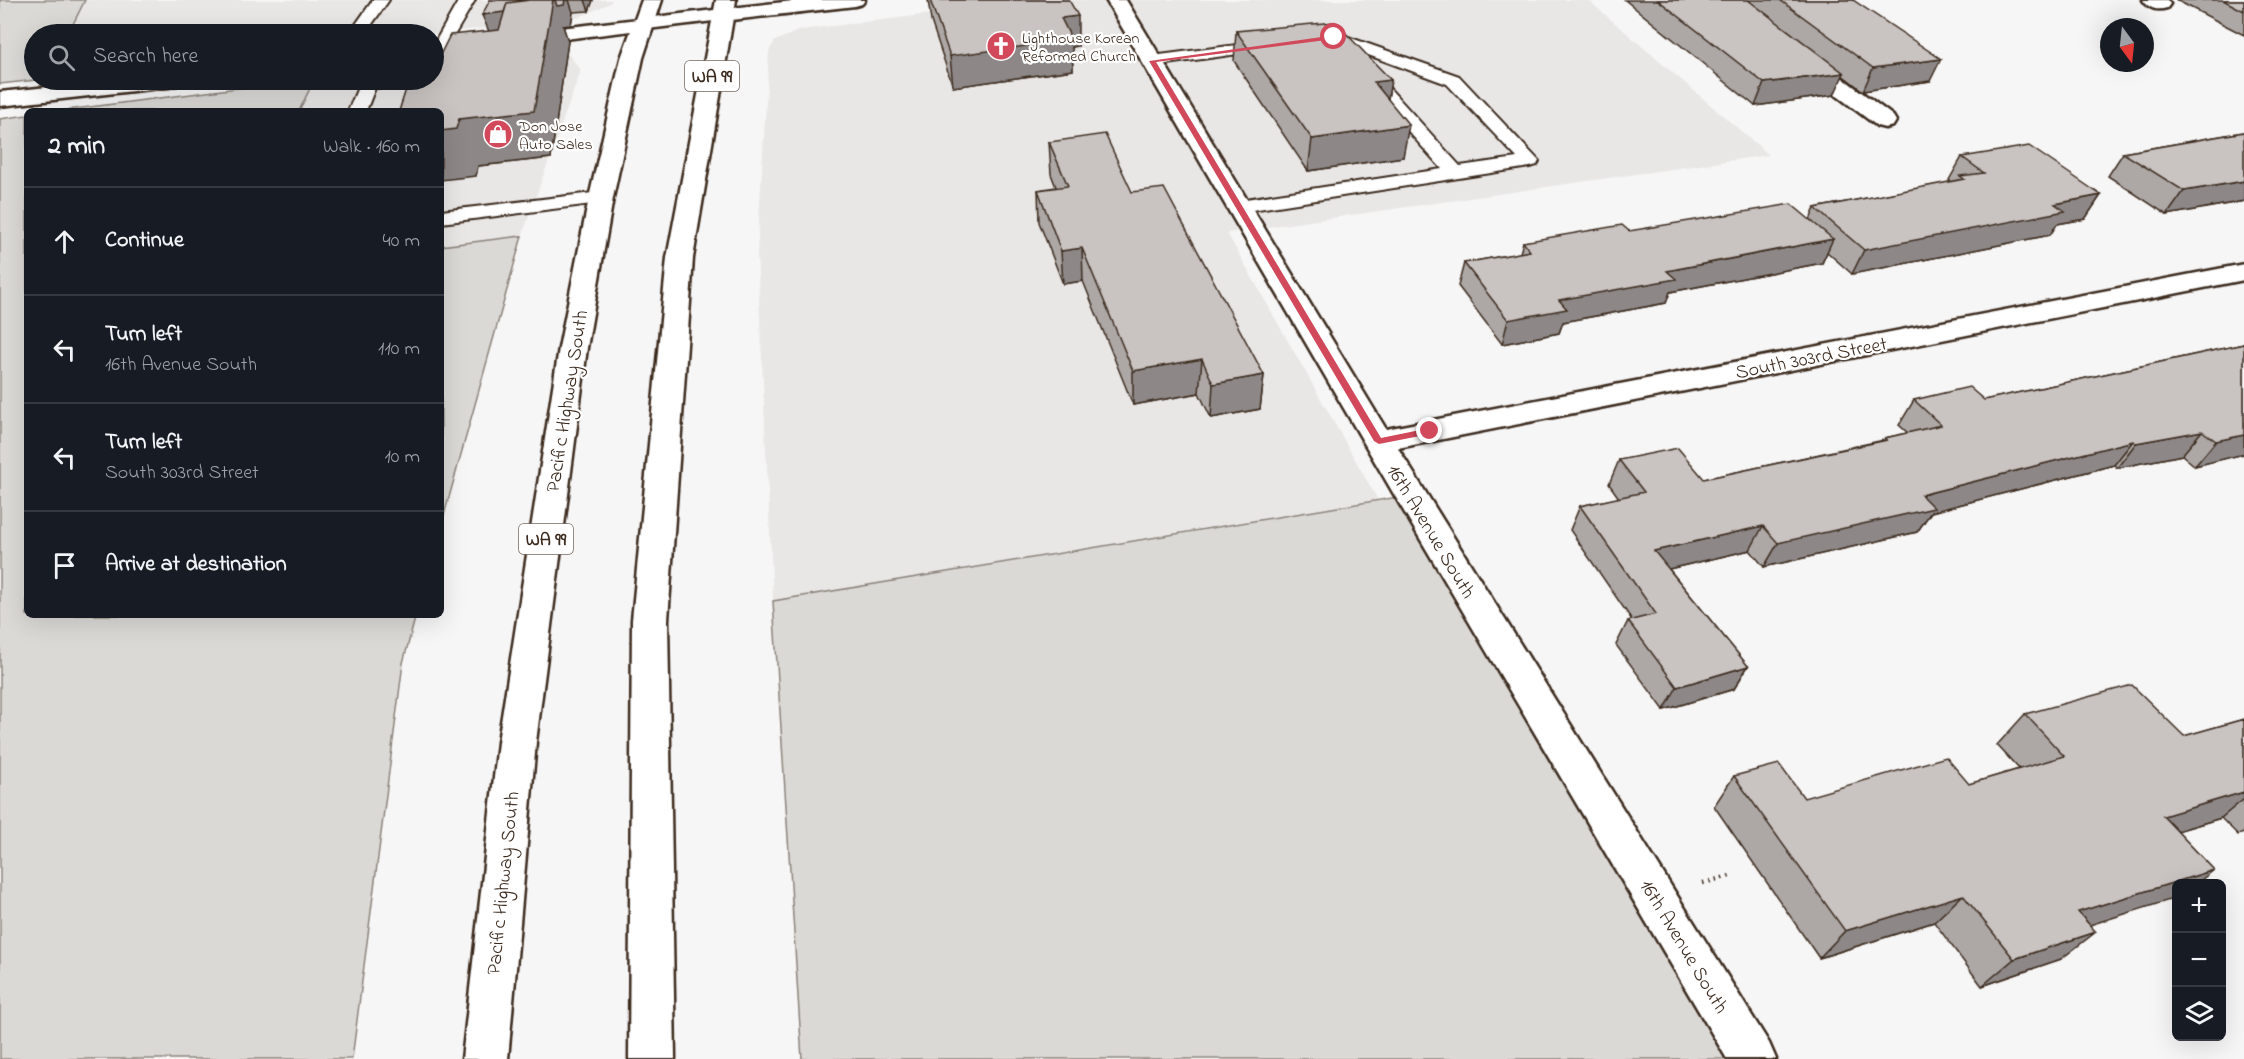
<!DOCTYPE html>
<html lang="en">
<head>
<meta charset="utf-8">
<style>
  :root { --surface:#171b24; --page:#20242c; --text:#f1f3f6; --muted:#9ea1a6; --line:#363941 }
  body { margin:0; font-family:"Indie Flower",sans-serif; background:var(--page); color:var(--text) }
  .controls { position:absolute; right:18px; bottom:18px; display:grid; overflow:hidden; border-radius:9px; box-shadow:0 6px 24px #0002 }
  .controls button { width:54px; height:54px; display:grid; place-items:center; padding:0; border:0; border-bottom:2px solid var(--line); background:var(--surface); color:var(--text); font:30px sans-serif }
  .compass { position:absolute; left:2100px; top:18px; width:54px; height:54px; border-radius:50%; background:var(--surface); box-shadow:0 6px 24px #0002; rotate:165deg }
  .stop { position:absolute; width:18px; height:18px; margin:-14px; border:4px solid #d1495b; border-radius:50%; background:#fff }
  .stop.end { background:#d1495b; border-color:#fff; box-shadow:0 2px 6px #0008 }
  .list { margin:0; padding:0; list-style:none }
  h2 { display:flex; justify-content:space-between; align-items:center; height:78px; margin:0; padding:0 24px; font-size:26px }
  h2 small { font-size:20px; font-weight:400; color:var(--muted) }
  .list li { display:grid; grid-template-columns:39px 1fr auto; gap:18px; align-items:center; box-sizing:border-box; height:108px; padding:0 24px; border-top:2px solid var(--line) }
  .list b { display:block; font-size:22px; white-space:nowrap }
  .list p { margin:0; font-size:20px; white-space:nowrap; color:var(--muted) }
  .list em { font-size:20px; font-style:normal; color:var(--muted) }
  .icon { flex:none; width:33px; height:33px; fill:none; stroke:currentColor; stroke-width:2; stroke-linecap:round; stroke-linejoin:round }
  .map { position:relative; flex:none; width:2244px; height:1059px; overflow:hidden }
  .search { position:absolute; background:var(--surface); box-shadow:0 6px 24px #0002; left:24px; top:24px; width:420px; height:66px; display:flex; align-items:center; gap:15px; box-sizing:border-box; padding:0 21px; border-radius:33px; color:var(--muted); font-size:22px }
  .panel { position:absolute; background:var(--surface); box-shadow:0 6px 24px #0002; left:24px; top:108px; width:420px; height:510px; border-radius:9px }
  .map>svg:first-child { display:block }
  .built { fill:#e9e7e6 }
  .green { fill:#dbd9d6; stroke:#8b827a; stroke-width:1.5 }
  .lines { fill:none; stroke-linecap:round; stroke-linejoin:round }
  .lane-casing { stroke:#3b2a1e; stroke-width:4 }
  .street-casing { stroke:#3b2a1e; stroke-width:5 }
  .secondary-casing { stroke:#3b2a1e; stroke-width:5 }
  .primary-casing { stroke:#3b2a1e; stroke-width:5 }
  .path { stroke:#3b2a1e; stroke-width:4.5; stroke-dasharray:1.5 5; stroke-linecap:butt }
  .lane { fill:#fff; fill-rule:evenodd }
  .street { fill:#fff; fill-rule:evenodd }
  .secondary { fill:#fff; fill-rule:evenodd }
  .primary { fill:#fff; fill-rule:evenodd }
  .wall { fill:#ada8a6; stroke:#3b2a1e; stroke-width:1.5 }
  .shaded-wall { fill:#8d8887; stroke:#3b2a1e; stroke-width:1.5 }
  .building { fill:#c9c3c1; stroke:#3b2a1e; stroke-width:1.5 }
  .route { fill:#d1495b }
  .labels { text-anchor:middle; stroke-width:4.5; stroke-linejoin:round; paint-order:stroke }
  .far-poi-label { font-size:16px; fill:#3b2a1e; stroke:#fff; text-anchor:start }
  .shield { fill:#fff; stroke:#766a62; stroke-width:1.5 }
  .shield-label { font-size:18px; font-weight:bold; fill:#3b2a1e }
  .street-label { font-size:20px; fill:#3b2a1e; stroke:#fff }
</style>
</head>
<body>
<div class="map">
<svg width="2244" height="1059" viewBox="0 0 2244 1059">
  <rect width="100%" height="100%" fill="#f7f6f6"/>
  <filter id="ink" filterUnits="userSpaceOnUse"><feTurbulence type="fractalNoise" baseFrequency=".0167" numOctaves="2"/><feDisplacementMap in="SourceGraphic" scale="12" xChannelSelector="R" yChannelSelector="G"/><feConvolveMatrix kernelMatrix="1 2 1 2 8 2 1 2 1" color-interpolation-filters="sRGB"/></filter>
  <g filter="url(#ink)">
    <!-- built -->
    <path class="built" d="M85 0H612L610 3 578 18 431 34H68Z
      M1044 0H1588L1769 155 1227 233 1378 500 773 601 757 253 769 51 775 41 800 30Z
      M550 53 568 54 581 70 522 236 441 246V111H299L314 80H434Z"/>
    <!-- green -->
    <path class="green" d="M0 0H85L68 34H34L36 80 0 84Z
      M299 80H314L299 111H59Z
      M27 115V615H416L403 663 352 1059H0V119Z
      M522 236 441 526V246Z
      M1410 495 1752 1059H802L773 601Z"/>
    <g class="lines">
      <!-- lane casing -->
      <g class="lane-casing">
        <path id="lane" d="M373 0H389L365 34H349Z
          M459 0H475L445 51 434 52V44Z
          M1334 32 1459 76 1539 161 1537 165 1530 167 1239 212 1232 210 1229 206 1232 202 1239 200 1442 169 1360 77 1358 73 1360 69H1372L1460 166 1517 158 1447 84 1333 42 1319 41 1317 38 1319 35Z
          M1268 41 1274 43 1276 46 1274 49 1152 66 1144 61 1152 56Z
          M361 80H412L410 84 375 88 366 111H348Z
          M601 192 608 194 611 198 608 202 441 223V211Z"/>
      </g>
      <!-- street casing -->
      <g class="street-casing">
        <path id="street" d="M802 0H865L862 4 855 6 723 21 716 19 713 15 716 11 723 9Z
          M1106 0H1126L1386 429 2244 264V280L1398 448 1769 1043 1776 1059H1727L1399 503Z
          M2143 0H2167L2170 4 2167 8C2157 11 2149 9 2143 0Z
          M1803 53 1811 54 1893 116 1896 121 1893 126 1885 128 1877 126 1795 64 1792 59 1795 54Z"/>
      </g>
      <!-- secondary casing -->
      <g class="secondary-casing">
        <path id="secondary" d="M723 9 730 11 733 15 730 19 434 55V43Z
          M115 80H180L177 85 169 87 0 106V92Z"/>
      </g>
      <!-- primary casing -->
      <g class="primary-casing">
        <path id="primary" d="M642 0H662L643 58 613 198 587 348 536 742 508 1059H462L498 742 559 348 589 198 621 58Z
          M716 0H736L693 258 668 620 675 1059H629L632 620 667 258Z"/>
      </g>
      <!-- path -->
      <path class="path" d="M1703 883 1734 875"/>
      <!-- lane -->
      <use href="#lane" class="lane"/>
      <!-- street -->
      <use href="#street" class="street"/>
      <!-- secondary -->
      <use href="#secondary" class="secondary"/>
      <!-- primary -->
      <use href="#primary" class="primary"/>
    </g>
    <!-- wall -->
    <path class="wall" d="M490 0H593L589 11 573 12 571 25 563 26 568 41 551 158 478 166 476 176 489 31Z
      M928 0H1069L1078 46 1072 47 1073 70 953 87 931 21Z
      M1625 0H1853L1930 81 1863 91 1842 75 1834 95 1755 106Z
      M2176 0H2244V35Z
      M1236 31 1391 80 1388 99 1403 157 1308 171 1234 61Z
      M2244 132V201L2167 215 2108 176 2123 153Z
      M1049 142 1132 192 1264 375 1260 409 1211 418 1199 393 1133 405 1083 281 1063 284 1039 222 1038 190 1056 187 1051 174Z
      M1962 157 2101 195 2085 219 2057 224 2050 235 1852 274 1827 252 1822 263 1670 292 1666 303 1563 322 1559 333 1502 344 1458 286 1464 263 1520 253 1523 242 1629 231 1810 220 1815 208 1952 182 1949 180Z
      M2244 344V454L2195 466 2182 455 2117 468 2114 465 1931 512 1917 532 1764 567 1750 550 1669 569 1748 666 1734 689 1664 710 1616 645 1628 621 1632 620 1570 530 1580 506 1619 498 1609 484 1619 460 1704 479 1884 440 1885 438 1908 433 1899 425 1914 400H1984Z
      M2025 714 2184 736 2244 719V833L2238 835 2221 818 2177 831 2090 925 2061 959 1982 986 1934 922 1819 958 1714 806 1734 776 1804 798 1969 784 2019 769 1997 745Z"/>
    <!-- shaded-wall -->
    <path class="shaded-wall" d="M555 0H569L573 12 571 25 563 26 568 41 551 158 478 166 476 176 441 180V131L459 119 490 34 482 15Z
      M585 0H593L589 11Z
      M1078 16V46L1072 47 1073 70 953 87 950 56 1061 18Z
      M1941 59 1930 81 1863 91 1873 68Z
      M1844 73 1834 95 1755 106 1764 83Z
      M1391 80 1386 111 1374 82Z
      M1409 125 1403 157 1308 171 1312 139Z
      M2244 181V201L2167 215 2184 191Z
      M2101 195 2085 219 2057 224 2050 235 1852 274 1864 250 2055 204Z
      M1833 239 1822 263 1670 292 1666 303 1563 322 1559 333 1502 344 1508 320 1559 300 1667 271Z
      M1082 248 1083 281 1063 284 1061 251Z
      M1202 359 1199 393 1133 405V371Z
      M1264 375 1260 409 1211 418 1213 384Z
      M2202 431 2182 455 2117 468 2136 443Z
      M2244 435V454L2195 466 2216 441Z
      M2133 441 2114 465 1931 512 1917 532 1764 567 1778 543 1921 495Z
      M1763 526 1750 550 1643 575 1654 551Z
      M1748 666 1734 689 1664 710 1677 687Z
      M2244 792V799L2221 818 2129 845 2163 816Z
      M2214 870 2196 884H2176V898L2045 939 2078 912Z
      M1963 895 1934 922 1819 958 1845 931Z
      M2096 932 2061 959 1982 986 2014 959Z"/>
    <!-- building -->
    <path class="building" d="M490 0H530L507 3 504 12 482 15Z
      M530 0H553L534 111 459 119 456 129 441 131V111H399L409 80H434V60L438 59 450 35 499 30 507 3Z
      M555 0H565L564 5 557 6Z
      M930 0H1069L1078 16 1061 18 1072 40 950 56Z
      M1658 0H1748L1844 73 1764 83Z
      M1780 0H1853L1941 59 1873 68Z
      M2223 0H2244V11Z
      M1335 22 1391 80 1374 82 1409 125 1312 139 1236 31Z
      M2244 132V181L2184 191 2123 153Z
      M1105 134 1132 192 1164 188 1264 375 1213 384 1202 359 1133 371 1082 248 1061 251 1038 190 1068 186 1049 142Z
      M2029 146 2101 195 2055 204 2065 211 1864 250 1815 208 1964 179 1960 176 1984 173 1962 157Z
      M1791 204 1833 239 1667 271 1676 279 1559 300 1567 309 1508 320 1464 263 1530 251 1523 242 1622 225 1629 231Z
      M2244 344V435L2216 441 2202 431 2136 443 2133 441 1921 495 1934 508 1778 543 1763 526 1654 551 1748 666 1677 687 1628 621 1656 614 1580 506 1644 492 1619 460 1678 448 1704 479 1887 440 1885 438 1941 425 1914 400 1969 387 1984 400Z
      M2132 685 2184 736 2244 719V792L2163 816 2214 870 2078 912 2096 932 2014 959 1963 895 1845 931 1734 776 1779 764 1804 798 1946 757 1969 784 2064 756 2025 714Z"/>
  </g>
  <!-- route -->
  <path class="route" d="M1336 35 1334 39 1156 62 1381 438 1430 428 1435 431 1430 434 1379 444 1374 441 1149 61Z"/>
  <!-- icons -->
  <defs>
    <g id="church-disc" transform="scale(1.5)"><circle r="9.5" fill="#d1495b" stroke="#fff"/><path d="M-1.2-6h2.4v3.5h3.3v2.4h-3.3V6h-2.4V-.1h-3.3v-2.4h3.3Z" fill="#fff"/></g>
    <g id="shop-disc" transform="scale(1.5)"><circle r="9.5" fill="#d1495b" stroke="#fff"/><path d="M-5-2.5h2.3a2.7 3.5 0 0 1 5.4 0H5L5.5 6h-11ZM-1.5-2.5h3a1.5 2.3 0 0 0-3 0Z" fill="#fff"/></g>
  </defs>
  <g fill-rule="evenodd">
    <use href="#church-disc" x="1001" y="46"/>
    <use href="#shop-disc" x="498" y="134"/>
  </g>
  <g class="labels">
    <!-- far-poi labels -->
    <g class="far-poi-label">
      <text x="1022" y="43">Lighthouse Korean<tspan x="1022" dy="18">Reformed Church</tspan></text>
      <text x="519" y="131">Don Jose<tspan x="519" dy="18">Auto Sales</tspan></text>
    </g>
    <!-- shield labels -->
    <g class="shield">
      <rect x="685" y="61" width="54" height="30" rx="4.5"/>
      <rect x="519" y="524" width="54" height="30" rx="4.5"/>
    </g>
    <g class="shield-label">
      <text x="712" y="82">WA 99</text>
      <text x="546" y="545">WA 99</text>
    </g>
    <!-- street labels -->
    <g class="street-label">
      <text transform="translate(1811 357) rotate(-11)" y="7">South 303rd Street</text>
      <text transform="translate(566 401) rotate(-81)" y="7">Pacific Highway South</text>
      <text transform="translate(1432 531) rotate(59)" y="7">16th Avenue South</text>
      <text transform="translate(502 883) rotate(-84)" y="7">Pacific Highway South</text>
      <text transform="translate(1685 946) rotate(59)" y="7">16th Avenue South</text>
    </g>
  </g>
</svg>
<div class="controls">
<button>+</button>
<button>−</button>
<button><svg class="icon" aria-label="layers" viewBox="0 0 24 24"><path d="M12 4l9 5-9 5-9-5zM3 14l9 5 9-5"/></svg></button>
</div>
<svg class="compass" viewBox="-18 -18 36 36"><path d="M0-13l5 13h-10z" fill="#e53935"/><path d="M0 13l5-13h-10z" fill="#9ea1a6"/></svg>
<div class="stop" style="left:1334px;top:37px"></div>
<div class="stop end" style="left:1430px;top:431px"></div>
<div class="search"><svg class="icon" aria-label="search" viewBox="0 0 24 24"><circle cx="10" cy="10" r="6"/><path d="M15 15l6 6"/></svg>Search here</div>
<section class="panel">
<h2>2 min<small>Walk · 160 m</small></h2>
<ul class="list">
<li><svg class="icon" aria-label="ahead" viewBox="0 0 24 24"><path d="M12 20V5M6 11l6-6 6 6"/></svg><div><b>Continue</b></div><em>40 m</em></li>
<li><svg class="icon" aria-label="left" viewBox="0 0 24 24"><path d="M17 20v-9H6M10 6l-5 5 5 5"/></svg><div><b>Turn left</b><p>16th Avenue South</p></div><em>110 m</em></li>
<li><svg class="icon" aria-label="left" viewBox="0 0 24 24"><path d="M17 20v-9H6M10 6l-5 5 5 5"/></svg><div><b>Turn left</b><p>South 303rd Street</p></div><em>10 m</em></li>
<li><svg class="icon" aria-label="arrive" viewBox="0 0 24 24"><path d="M6 21V4h12l-3 4 3 4H6"/></svg><div><b>Arrive at destination</b></div></li>
</ul>
</section>
</div>
</body>
</html>
